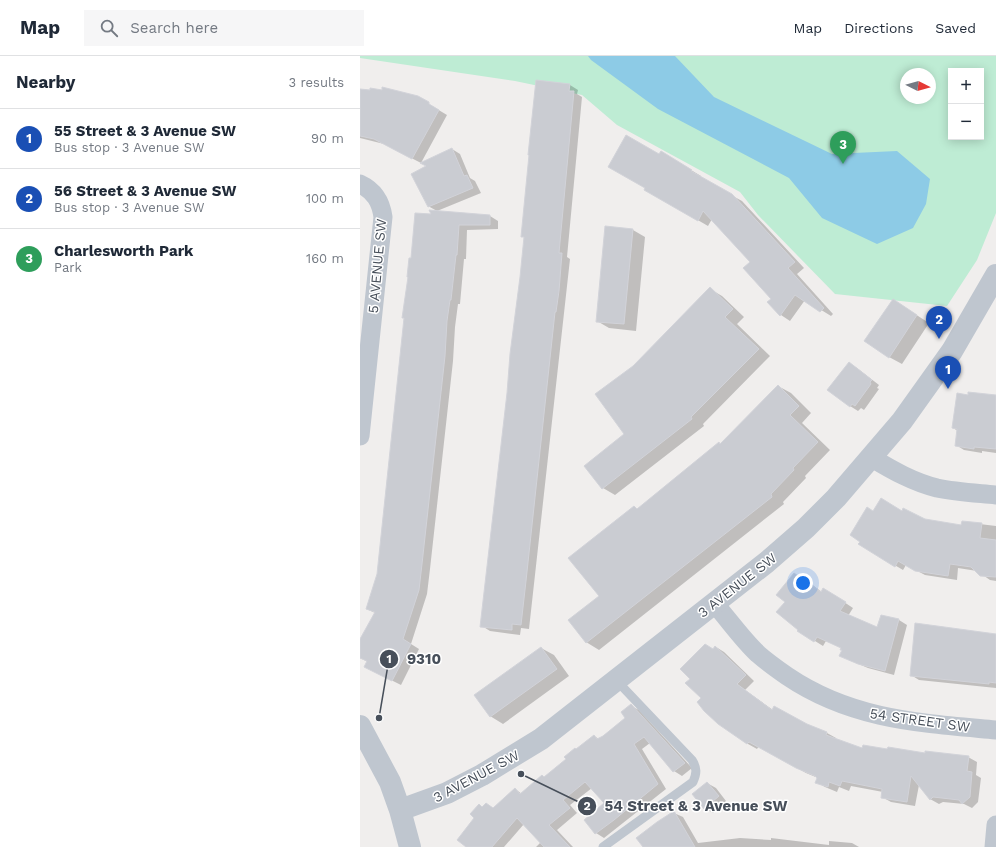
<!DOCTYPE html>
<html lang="en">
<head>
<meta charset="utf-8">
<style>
  :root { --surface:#fff; --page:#f6f6f7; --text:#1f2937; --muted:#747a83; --line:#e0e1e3; --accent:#111827 }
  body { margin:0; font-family:"Work Sans",sans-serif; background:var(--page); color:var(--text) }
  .controls { position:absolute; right:12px; top:12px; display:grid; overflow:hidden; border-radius:0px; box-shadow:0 2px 10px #0003 }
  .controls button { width:36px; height:36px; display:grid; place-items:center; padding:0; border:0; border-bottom:1px solid var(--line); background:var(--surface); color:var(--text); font:20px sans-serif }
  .compass { position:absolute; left:540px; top:12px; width:36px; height:36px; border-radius:50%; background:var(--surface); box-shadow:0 2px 10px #0003; rotate:96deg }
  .you { position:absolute; left:443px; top:527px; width:14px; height:14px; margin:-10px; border:3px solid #fff; border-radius:50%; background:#1a73e8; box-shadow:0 0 0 6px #1a73e833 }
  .badge { display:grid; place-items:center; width:26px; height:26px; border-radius:50%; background:var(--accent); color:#fff; font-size:13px; font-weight:700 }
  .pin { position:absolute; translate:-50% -33px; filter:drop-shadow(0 1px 2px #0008) }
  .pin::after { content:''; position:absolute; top:21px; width:14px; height:12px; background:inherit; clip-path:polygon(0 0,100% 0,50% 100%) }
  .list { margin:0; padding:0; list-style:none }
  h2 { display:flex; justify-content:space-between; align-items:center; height:52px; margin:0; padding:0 16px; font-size:17px }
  h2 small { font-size:13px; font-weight:400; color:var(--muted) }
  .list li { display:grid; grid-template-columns:26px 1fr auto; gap:12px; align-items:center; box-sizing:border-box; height:60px; padding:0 16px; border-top:1px solid var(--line) }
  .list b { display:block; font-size:15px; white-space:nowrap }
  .list p { margin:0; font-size:13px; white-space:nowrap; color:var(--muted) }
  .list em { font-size:13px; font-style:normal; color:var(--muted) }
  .icon { flex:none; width:22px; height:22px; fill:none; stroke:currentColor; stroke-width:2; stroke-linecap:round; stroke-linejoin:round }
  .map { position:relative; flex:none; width:636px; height:791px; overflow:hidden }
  header { display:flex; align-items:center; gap:24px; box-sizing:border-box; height:56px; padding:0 20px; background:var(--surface); border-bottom:1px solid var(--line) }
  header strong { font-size:19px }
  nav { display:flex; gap:22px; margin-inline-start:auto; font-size:14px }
  .search { width:280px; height:36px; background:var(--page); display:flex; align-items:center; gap:10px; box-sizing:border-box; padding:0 14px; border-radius:0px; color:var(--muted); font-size:15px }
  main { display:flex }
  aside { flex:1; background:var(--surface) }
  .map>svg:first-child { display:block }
  .green { fill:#beecd4; fill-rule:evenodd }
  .water { fill:#8dcbe6 }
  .shadow { fill:#0003 }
  .building { fill:#caccd2; stroke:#d2d3d9 }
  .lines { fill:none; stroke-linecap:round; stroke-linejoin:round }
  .service { stroke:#bfc6cf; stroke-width:9 }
  .minor { stroke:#bfc6cf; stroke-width:19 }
  .tertiary { stroke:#bfc6cf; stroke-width:22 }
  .labels { text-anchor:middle; stroke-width:3; stroke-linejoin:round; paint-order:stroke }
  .street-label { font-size:14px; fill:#474f5a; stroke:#fff }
  .leader { fill:none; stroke:#474f5a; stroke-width:1.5 }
  .callout-dot { fill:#474f5a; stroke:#fff; stroke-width:1.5 }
  .mark-label { font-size:12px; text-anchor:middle; font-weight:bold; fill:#fff }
  .callout-label { font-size:15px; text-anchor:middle; font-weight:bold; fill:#474f5a; stroke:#fff; stroke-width:3; stroke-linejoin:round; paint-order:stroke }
</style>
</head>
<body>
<header>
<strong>Map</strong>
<div class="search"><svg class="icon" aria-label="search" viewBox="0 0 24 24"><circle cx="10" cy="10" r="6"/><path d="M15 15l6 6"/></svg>Search here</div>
<nav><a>Map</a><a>Directions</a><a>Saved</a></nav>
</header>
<main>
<aside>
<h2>Nearby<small>3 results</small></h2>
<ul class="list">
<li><span class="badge" style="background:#1a4fb4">1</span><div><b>55 Street &amp; 3 Avenue SW</b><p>Bus stop · 3 Avenue SW</p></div><em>90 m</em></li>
<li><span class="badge" style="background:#1a4fb4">2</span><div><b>56 Street &amp; 3 Avenue SW</b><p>Bus stop · 3 Avenue SW</p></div><em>100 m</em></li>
<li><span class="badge" style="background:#2e9e5b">3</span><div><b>Charlesworth Park</b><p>Park</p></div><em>160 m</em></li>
</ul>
</aside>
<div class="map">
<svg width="636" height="791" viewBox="0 0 636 791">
  <rect width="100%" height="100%" fill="#f0eeed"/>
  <!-- green -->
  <path class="green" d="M0 0H636V157L617 204 587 250 475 238 398 159 380 136 257 69 222 39 155 25 0 2ZM591 15H621V81H591ZM546 18H570V42H546Z"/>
  <!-- water -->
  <path class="water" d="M228 0H315L354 41 472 98 537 95 570 123 566 148 553 172 517 188 462 162 429 122 298 53 231 4Z"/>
  <!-- shadow -->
  <path class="shadow" d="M210 29 218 34 217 38 222 41 207 201 210 203 169 573 161 572 160 579 130 575 122 570 165 182 162 180Z
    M0 34 57 41 87 59 61 107 24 88 0 82Z
    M92 93 100 98 110 122 115 125 121 137 77 155 68 150V110Z
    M301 96 341 120 340 122 382 145 444 212 437 218 473 258 471 260 445 244 430 265 421 259 409 246 412 243 391 206 352 163 348 170 286 134Z
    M56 158 130 160 138 165V173L107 174 106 203H104L100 248H98L95 271 93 305 70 513 67 538 51 588 59 593 41 629 13 615 8 606 0 602V586L15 557 7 553 18 519Z
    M273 174 285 181 276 275 249 272 237 265Z
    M350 233 362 240 384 261 377 268 410 300 343 368 344 370 255 439 243 432 265 379 274 311Z
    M533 244 569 267 542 308 529 301Z
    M489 307 497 312 519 329 517 332 519 333 504 354 501 352 498 355 490 350Z
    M418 330 431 337 451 357 442 367 470 394 445 420 446 422 423 446 424 448 239 594 226 586 240 540 274 451 278 453 361 389Z
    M608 340H636V397L622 395V397L604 394 596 389 598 375 593 372Z
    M514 456H542L564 464 602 470 603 466 636 470V525L630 524 617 515 598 512 597 524 565 519 546 509 543 514 499 488Z
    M435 518 451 528 462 536 472 538 493 552 488 560 518 573 539 564 547 569 534 619 508 612 489 604 482 592 466 585 463 590 439 575 426 546Z
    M636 579V632L559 624 551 619Z
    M356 591 364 596 394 625 385 634 413 654 467 677 476 682 475 683 503 693 608 701 617 706 616 719 621 722 618 746 612 752 604 748 583 746 579 748 570 743 559 729 555 750 531 746 522 741 523 736 491 730 489 735 479 731 477 736 465 731 456 726 458 722 446 717 399 690 397 693 388 688 359 667 342 642 353 594Z
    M181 592 194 599 209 620 143 668 130 660Z
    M271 650 279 654 332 712 322 720 314 715 290 687 282 693 306 733 244 782 236 777 245 748 232 732 210 749 217 757 197 774 213 791H176L181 786 164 768 144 791H108L119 749 123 751 126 748 134 753 155 733 162 738 208 703 217 694 234 680 239 683 267 662Z
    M347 727 356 732 366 745 353 757 344 752Z
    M314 757 323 761 338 787 380 782 411 784V782L469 789V785L492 787 499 791H284Z"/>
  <!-- building -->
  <path class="building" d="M176 24 210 28 209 35H214L199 197H202L199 235 196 256H195L166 525 161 569 152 568V574L120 571 147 337 150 298 160 221 164 181H161L169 99H168Z
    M22 31 58 40 69 46V48L79 54 52 103 14 83 0 80V33L10 34V32L22 34Z
    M266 79 299 98 301 95 332 114 331 115 372 138 435 206 428 212 464 252 460 256 435 239 420 260 407 246 411 243 383 212 390 206 343 155 338 165 284 134 285 132 248 111Z
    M92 92 104 120 107 119 113 132 68 151 51 118 66 110 60 107Z
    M69 154 130 159V169H99L97 199H96L91 244H90L87 265 85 300 62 508 59 534 43 583 51 588 32 625 4 611 7 605 0 602V583L15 556 6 553 17 518 44 262H42L48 221H47L49 202H51L55 157 71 158Z
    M245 170 273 173 264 268 236 266Z
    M350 231 373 253 365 261 399 293 331 361 332 363 242 433 224 410 264 378 235 338 273 310Z
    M533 243 557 259 529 302 504 285Z
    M489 306 512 324 510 326 511 328 495 350 492 348 490 351 467 334Z
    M418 329 439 350 430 359 458 386 433 412 434 414 411 438 412 441 226 587 208 564 239 540 208 502 274 450 277 453 359 386 360 388Z
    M608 336 636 339V393L614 391V393L595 390 597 373 592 372 597 337 608 339Z
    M521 442 542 455 543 452 565 463 601 469 602 465 622 467 620 482 636 484V521L620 520 611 511 590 508 588 520 555 515 538 505 535 511 498 488 500 486 490 479 507 451 513 455Z
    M434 517 442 523 443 522 461 536 463 532 486 546 480 555 517 571 521 559 539 563 525 615 498 608 479 600 482 594H480L481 592 457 581 454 586 437 575 438 574 416 556 425 546 416 539Z
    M555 567 636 578V627L629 626V628L550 620Z
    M345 588 353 593 355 590 386 619 377 628 412 654 414 650 447 668 467 676 466 679 502 692 503 689 527 693 528 691 565 697V695L609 700 607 715 612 716 610 741 602 748 599 744 573 741 570 744 551 720 547 746 521 742 522 733 482 725 480 730 469 726 468 731 455 727 457 722 455 720 436 712 389 686 387 688 358 668 344 655 337 646 341 642 325 627 330 623 320 613Z
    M181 591 197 613 130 661 114 639Z
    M271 648 325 707 313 716 284 681 274 688 298 728 254 764 235 778 224 764 244 747 225 726 203 744 210 752 189 769 210 791H184L157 762 132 791H106L97 784 114 762 110 758 119 748 122 751 126 747 133 752 155 732 160 738 182 719 184 721 206 703 204 701 215 692 216 693 234 679 237 683 243 680 265 662 261 656Z
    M347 726 359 740 344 753 332 738Z
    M314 755 335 791H283L276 782 297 766Z"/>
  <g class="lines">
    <!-- service -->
    <path class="service" d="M243 791 333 726C337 717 337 712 332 704L256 624"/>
    <!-- minor -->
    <path class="minor" d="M0 128C15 135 21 146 23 161L0 380
      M512 402C532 414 553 426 577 432 596 436 616 437 636 439
      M354 547C369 564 382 583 398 598 407 606 417 613 427 620 492 664 560 667 636 674
      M634 791 636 769"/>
    <!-- tertiary -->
    <path class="tertiary" d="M0 670 30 726 40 754 50 791
      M40 754 87 737 122 719 181 683 407 506 446 472 476 442 542 365 592 295 636 219"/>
  </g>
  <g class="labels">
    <!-- street labels -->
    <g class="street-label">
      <text transform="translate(17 210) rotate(-85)" y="5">5 AVENUE SW</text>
      <text transform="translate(377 529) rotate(-38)" y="5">3 AVENUE SW</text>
      <text transform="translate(560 664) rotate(8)" y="5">54 STREET SW</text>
      <text transform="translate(116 720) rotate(-28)" y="5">3 AVENUE SW</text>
    </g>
  </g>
  <!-- callouts -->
  <path class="leader" d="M19 662L29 603M161 718L227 750"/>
  <g class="callout-dot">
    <circle cx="19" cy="662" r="4"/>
    <circle cx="161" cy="718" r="4"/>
    <circle cx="29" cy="603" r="10"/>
    <circle cx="227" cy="750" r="10"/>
  </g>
  <g class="mark-label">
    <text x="29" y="607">1</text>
    <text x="227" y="754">2</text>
  </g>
  <g class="callout-label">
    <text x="64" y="608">9310</text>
    <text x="336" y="755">54 Street &amp; 3 Avenue SW</text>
  </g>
</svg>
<div class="controls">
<button>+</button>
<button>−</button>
</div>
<svg class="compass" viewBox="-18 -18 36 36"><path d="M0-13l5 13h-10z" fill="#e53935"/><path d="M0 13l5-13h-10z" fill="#747a83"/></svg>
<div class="you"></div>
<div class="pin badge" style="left:588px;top:333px;background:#1a4fb4">1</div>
<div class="pin badge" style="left:579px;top:283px;background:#1a4fb4">2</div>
<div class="pin badge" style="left:483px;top:108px;background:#2e9e5b">3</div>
</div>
</main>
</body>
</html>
